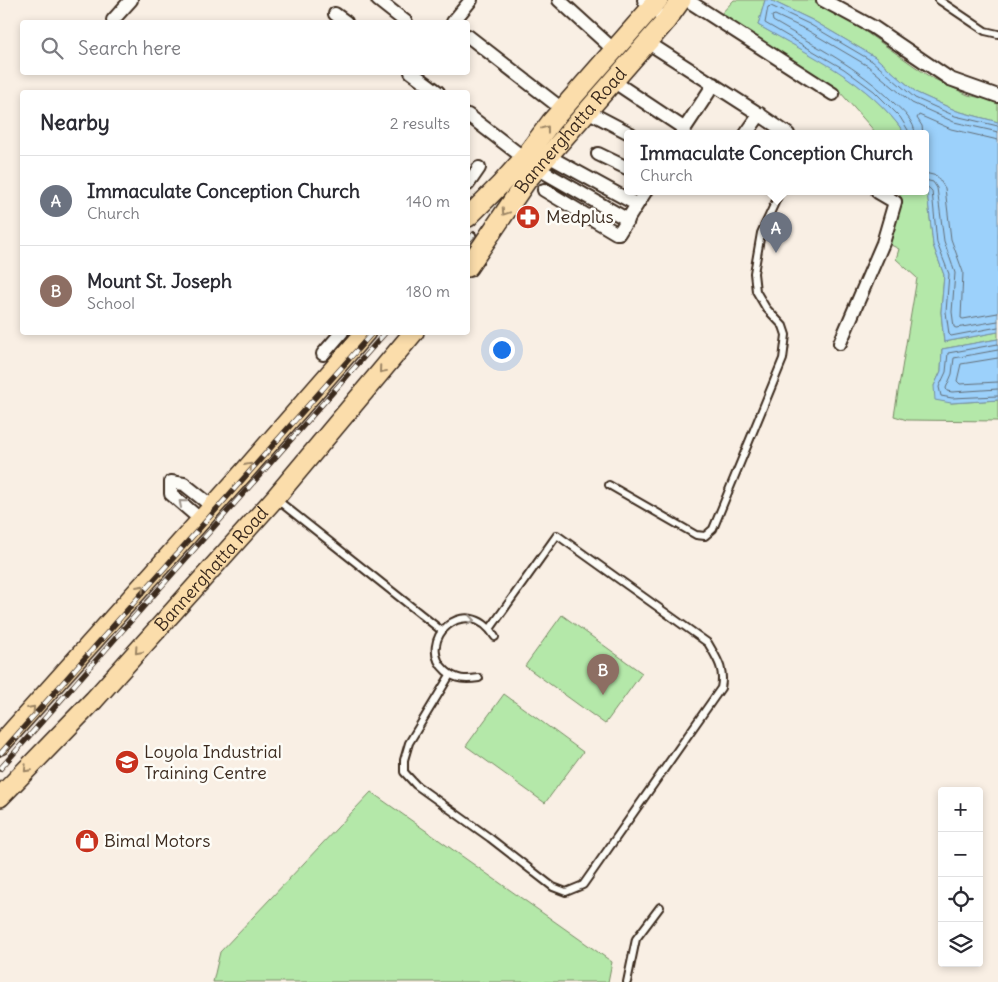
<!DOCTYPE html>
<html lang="en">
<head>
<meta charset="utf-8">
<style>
  :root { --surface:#fff; --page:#f7f7f7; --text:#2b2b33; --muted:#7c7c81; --line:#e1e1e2; --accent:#1a73e8 }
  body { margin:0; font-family:Delius,sans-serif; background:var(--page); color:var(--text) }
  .controls { position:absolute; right:15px; bottom:15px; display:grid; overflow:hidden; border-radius:5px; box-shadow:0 2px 8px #0003 }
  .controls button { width:45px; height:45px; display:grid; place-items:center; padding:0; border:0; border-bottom:1px solid var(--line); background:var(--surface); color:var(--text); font:25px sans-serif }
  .you { position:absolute; left:501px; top:349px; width:18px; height:18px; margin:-12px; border:4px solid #fff; border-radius:50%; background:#1a73e8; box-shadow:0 0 0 8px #1a73e833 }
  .badge { display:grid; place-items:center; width:32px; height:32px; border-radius:50%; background:var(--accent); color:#fff; font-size:16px; font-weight:700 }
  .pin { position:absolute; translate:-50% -41px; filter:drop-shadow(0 1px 2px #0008) }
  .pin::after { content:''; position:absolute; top:26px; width:18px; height:15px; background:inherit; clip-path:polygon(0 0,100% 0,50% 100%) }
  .popup { position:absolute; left:624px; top:130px; width:305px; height:65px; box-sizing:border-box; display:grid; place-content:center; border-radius:5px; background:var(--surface); filter:drop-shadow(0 1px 4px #0005); font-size:16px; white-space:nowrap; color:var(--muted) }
  .popup b { font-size:19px; color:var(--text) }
  .popup::after { content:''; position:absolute; left:50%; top:100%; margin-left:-10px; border:10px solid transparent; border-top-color:var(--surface) }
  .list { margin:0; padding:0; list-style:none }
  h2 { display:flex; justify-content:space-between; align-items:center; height:65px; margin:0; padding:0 20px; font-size:21px }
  h2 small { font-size:16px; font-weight:400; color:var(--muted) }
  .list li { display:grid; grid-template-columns:32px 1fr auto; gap:15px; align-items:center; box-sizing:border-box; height:90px; padding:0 20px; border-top:1px solid var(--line) }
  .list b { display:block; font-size:19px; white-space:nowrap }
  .list p { margin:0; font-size:16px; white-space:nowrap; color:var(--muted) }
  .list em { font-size:16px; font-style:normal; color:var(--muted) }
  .icon { flex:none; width:28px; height:28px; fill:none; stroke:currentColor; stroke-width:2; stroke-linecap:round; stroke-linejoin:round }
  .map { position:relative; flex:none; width:998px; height:982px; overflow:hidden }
  .search { position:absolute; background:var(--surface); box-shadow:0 2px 8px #0003; left:20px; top:20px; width:450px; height:55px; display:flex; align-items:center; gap:12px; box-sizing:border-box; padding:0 18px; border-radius:5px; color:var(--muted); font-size:19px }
  .panel { position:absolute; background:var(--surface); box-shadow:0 2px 8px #0003; left:20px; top:90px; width:450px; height:245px; border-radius:5px }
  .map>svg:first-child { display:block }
  .green { fill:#b4e8a9; stroke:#788964 }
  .water { fill:#9cd1fb; stroke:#758ea3 }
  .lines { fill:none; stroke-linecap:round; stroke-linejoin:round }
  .shore { stroke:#626d76; stroke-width:1 }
  .service-casing { stroke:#3b2a1e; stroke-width:10 }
  .minor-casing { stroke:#3b2a1e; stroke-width:16 }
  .primary-casing { stroke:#3b2a1e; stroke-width:22 }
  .service { stroke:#fdfcf7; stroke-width:6 }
  .minor { stroke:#fdfcf7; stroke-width:12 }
  .primary { stroke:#fbddab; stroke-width:19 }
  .rail-casing { stroke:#3b2a1e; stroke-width:5.5 }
  .rail { stroke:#fdfcf7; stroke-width:4; stroke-dasharray:11; stroke-linecap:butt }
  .oneway { stroke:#9b8464 }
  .oneway2 { stroke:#9c938a }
  .labels { text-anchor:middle; stroke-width:5; stroke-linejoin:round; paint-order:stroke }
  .street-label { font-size:18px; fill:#3b2a1e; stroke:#fdfcf7 }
  .poi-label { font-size:18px; fill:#3b2a1e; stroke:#fdfcf7; text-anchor:start }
</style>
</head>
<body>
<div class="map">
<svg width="998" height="982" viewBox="0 0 998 982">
  <rect width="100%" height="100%" fill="#f9efe4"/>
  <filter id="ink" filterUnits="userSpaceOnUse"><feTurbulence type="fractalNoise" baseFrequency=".02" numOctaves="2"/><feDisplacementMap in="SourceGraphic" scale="10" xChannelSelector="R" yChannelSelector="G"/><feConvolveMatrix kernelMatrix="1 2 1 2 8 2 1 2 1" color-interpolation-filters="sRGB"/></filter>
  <g filter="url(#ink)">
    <!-- green -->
    <path class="green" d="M734 0H765L758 25C811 55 870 82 905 134H877L840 92 738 31 718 17Z
      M770 0H816L830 7 930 77 968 95 998 102V122L957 111 917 93 875 57 812 20Z
      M925 173 933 245 944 275 941 312 944 342 998 332V339L942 349 941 371 934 386 951 403 998 400V421L907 420 894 416 917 278 896 259 899 249 889 244 900 194 899 192H925Z
      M562 615 642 673 605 724 525 666Z
      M504 694 583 752 545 803 466 746Z
      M371 792 612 962 608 982H213L220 952Z"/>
    <!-- water -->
    <path class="water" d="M765 0H770L812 20 875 57 917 93 957 111 998 122V332L944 342 941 312 944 275 933 245 925 173V134H905C870 82 811 56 758 25Z
      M998 339V400L951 403 935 400 934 386 941 371 942 349Z"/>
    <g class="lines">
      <!-- shore -->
      <path class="shore" d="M909 134 908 130 900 117 874 91 844 69 765 23 768 7 771 6 809 24 872 61 915 98 955 116 998 126
        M915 134C915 122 903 111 894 103 859 67 815 46 773 21L772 16 775 15 807 30 868 66 912 103 954 122 998 132
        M923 134 922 126 917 118 919 115 951 129 998 140
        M925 173 937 176 945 188 951 239 963 272 961 318 963 319 998 313
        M925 180 933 182 937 188 944 241 955 273 952 312 954 327 956 328 998 321
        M925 186 929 188 932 191 937 243 949 274 946 312 949 334 951 336 998 327
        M998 344 948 353 946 372 939 387 941 396 952 398 998 396
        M998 350 954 358 952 374 946 388 947 391 952 392 998 389
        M998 358 961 364 957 381 960 384 998 382"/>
      <!-- service casing -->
      <g class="service-casing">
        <path id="service" d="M939 0 985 31 998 34
          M609 485 696 535 705 536 713 529 783 359 786 335 783 326 766 308 756 291 754 273 761 233 780 192
          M276 499 442 631
          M450 675 409 743 404 760V772L416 785 490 838 553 887 566 892 583 885 721 688C725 669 717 659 708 643L557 535 490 629
          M479 678C466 680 456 680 446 671 413 641 467 591 495 637
          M627 982 636 939 660 907"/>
      </g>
      <!-- minor casing -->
      <g class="minor-casing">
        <path id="minor" d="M378 0 406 22
          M559 0 614 50
          M644 0 666 21
          M687 0 833 94
          M823 0 873 27 950 79 998 96
          M335 14 346 22
          M113 20 131 0
          M453 22 471 0
          M468 36 562 109
          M647 42 756 112 788 134
          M411 72 438 92
          M613 81 685 129
          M587 111 631 134
          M468 115 524 158
          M681 134 714 84
          M746 134 760 114
          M598 154 627 168
          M548 156 634 203H638L645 192
          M537 168 628 220
          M468 184 479 168
          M544 190 616 233H619L638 203
          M840 343 883 243 895 202 878 192
          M323 354 342 332
          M201 520 171 494V482L184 484 213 507"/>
      </g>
      <!-- primary casing -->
      <g class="primary-casing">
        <g id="primary">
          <path d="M468 217 500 185 524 158 551 122 658 0"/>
          <path id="s1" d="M468 267 527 180 666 21 681 0"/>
          <path d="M0 745 243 473 366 332"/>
          <path id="s2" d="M0 797 94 700 275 498 414 332"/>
        </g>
      </g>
      <!-- service -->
      <use href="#service" class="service"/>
      <!-- minor -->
      <use href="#minor" class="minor"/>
      <!-- primary -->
      <use href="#primary" class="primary"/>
      <!-- rail casing -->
      <g class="rail-casing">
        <path id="rail" d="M468 241 474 234
          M0 754 373 332
          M0 769 386 332"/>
      </g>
      <!-- rail -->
      <use href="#rail" class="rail"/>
    </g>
    <!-- one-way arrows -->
    <defs><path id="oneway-chevron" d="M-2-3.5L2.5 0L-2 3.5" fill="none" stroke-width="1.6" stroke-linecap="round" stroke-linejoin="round" transform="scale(1.25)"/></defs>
    <g class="oneway">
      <use href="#oneway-chevron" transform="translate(546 129) rotate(-53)"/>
      <use href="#oneway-chevron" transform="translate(505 212) rotate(124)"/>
      <use href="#oneway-chevron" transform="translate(382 370) rotate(130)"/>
      <use href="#oneway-chevron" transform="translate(249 466) rotate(-49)"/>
      <use href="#oneway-chevron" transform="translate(141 588) rotate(-48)"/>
      <use href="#oneway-chevron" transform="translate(138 651) rotate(132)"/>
      <use href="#oneway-chevron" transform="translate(32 709) rotate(-48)"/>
      <use href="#oneway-chevron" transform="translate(27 769) rotate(134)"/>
    </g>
    <g class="oneway2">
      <use href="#oneway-chevron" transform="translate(182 503) rotate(-139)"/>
      <use href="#oneway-chevron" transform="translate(471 620) rotate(8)"/>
    </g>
  </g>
  <!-- icons -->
  <defs>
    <g id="pharmacy-disc" transform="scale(1.25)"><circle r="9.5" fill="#c8321e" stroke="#fdfcf7"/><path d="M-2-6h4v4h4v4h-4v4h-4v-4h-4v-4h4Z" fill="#fff"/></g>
    <g id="university-disc" transform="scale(1.25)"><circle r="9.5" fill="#c8321e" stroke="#fdfcf7"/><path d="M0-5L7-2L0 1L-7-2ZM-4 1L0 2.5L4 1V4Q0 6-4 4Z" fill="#fff"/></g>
    <g id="shop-disc" transform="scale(1.25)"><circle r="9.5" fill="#c8321e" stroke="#fdfcf7"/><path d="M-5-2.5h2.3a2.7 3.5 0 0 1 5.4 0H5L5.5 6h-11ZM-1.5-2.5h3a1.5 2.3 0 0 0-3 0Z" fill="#fff"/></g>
  </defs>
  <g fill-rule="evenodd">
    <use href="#pharmacy-disc" x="528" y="217"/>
    <use href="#university-disc" x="127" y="762"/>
    <use href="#shop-disc" x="87" y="841"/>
  </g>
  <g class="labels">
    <!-- street labels -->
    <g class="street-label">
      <text dy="6" stroke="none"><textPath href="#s1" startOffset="171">Bannerghatta Road</textPath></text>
      <text dy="6" stroke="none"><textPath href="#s2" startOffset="311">Bannerghatta Road</textPath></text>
    </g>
    <!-- poi labels -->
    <g class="poi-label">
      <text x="546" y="223">Medplus</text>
      <text x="144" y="758">Loyola Industrial<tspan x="144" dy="21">Training Centre</tspan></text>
      <text x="104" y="847">Bimal Motors</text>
    </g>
  </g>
</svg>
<div class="controls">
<button>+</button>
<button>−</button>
<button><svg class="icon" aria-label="locate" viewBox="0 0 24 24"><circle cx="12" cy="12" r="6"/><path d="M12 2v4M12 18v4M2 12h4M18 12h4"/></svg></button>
<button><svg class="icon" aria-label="layers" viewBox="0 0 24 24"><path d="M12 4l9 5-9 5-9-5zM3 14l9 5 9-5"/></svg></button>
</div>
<div class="you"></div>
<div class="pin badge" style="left:776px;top:253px;background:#6b7280">A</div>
<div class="popup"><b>Immaculate Conception Church</b>Church</div>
<div class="pin badge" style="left:603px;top:695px;background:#8d6e63">B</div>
<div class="search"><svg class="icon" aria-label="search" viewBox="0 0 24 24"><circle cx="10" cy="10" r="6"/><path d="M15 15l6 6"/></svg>Search here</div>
<section class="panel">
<h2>Nearby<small>2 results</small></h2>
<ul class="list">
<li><span class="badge" style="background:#6b7280">A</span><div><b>Immaculate Conception Church</b><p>Church</p></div><em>140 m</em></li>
<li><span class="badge" style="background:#8d6e63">B</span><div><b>Mount St. Joseph</b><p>School</p></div><em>180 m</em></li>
</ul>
</section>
</div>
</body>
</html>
